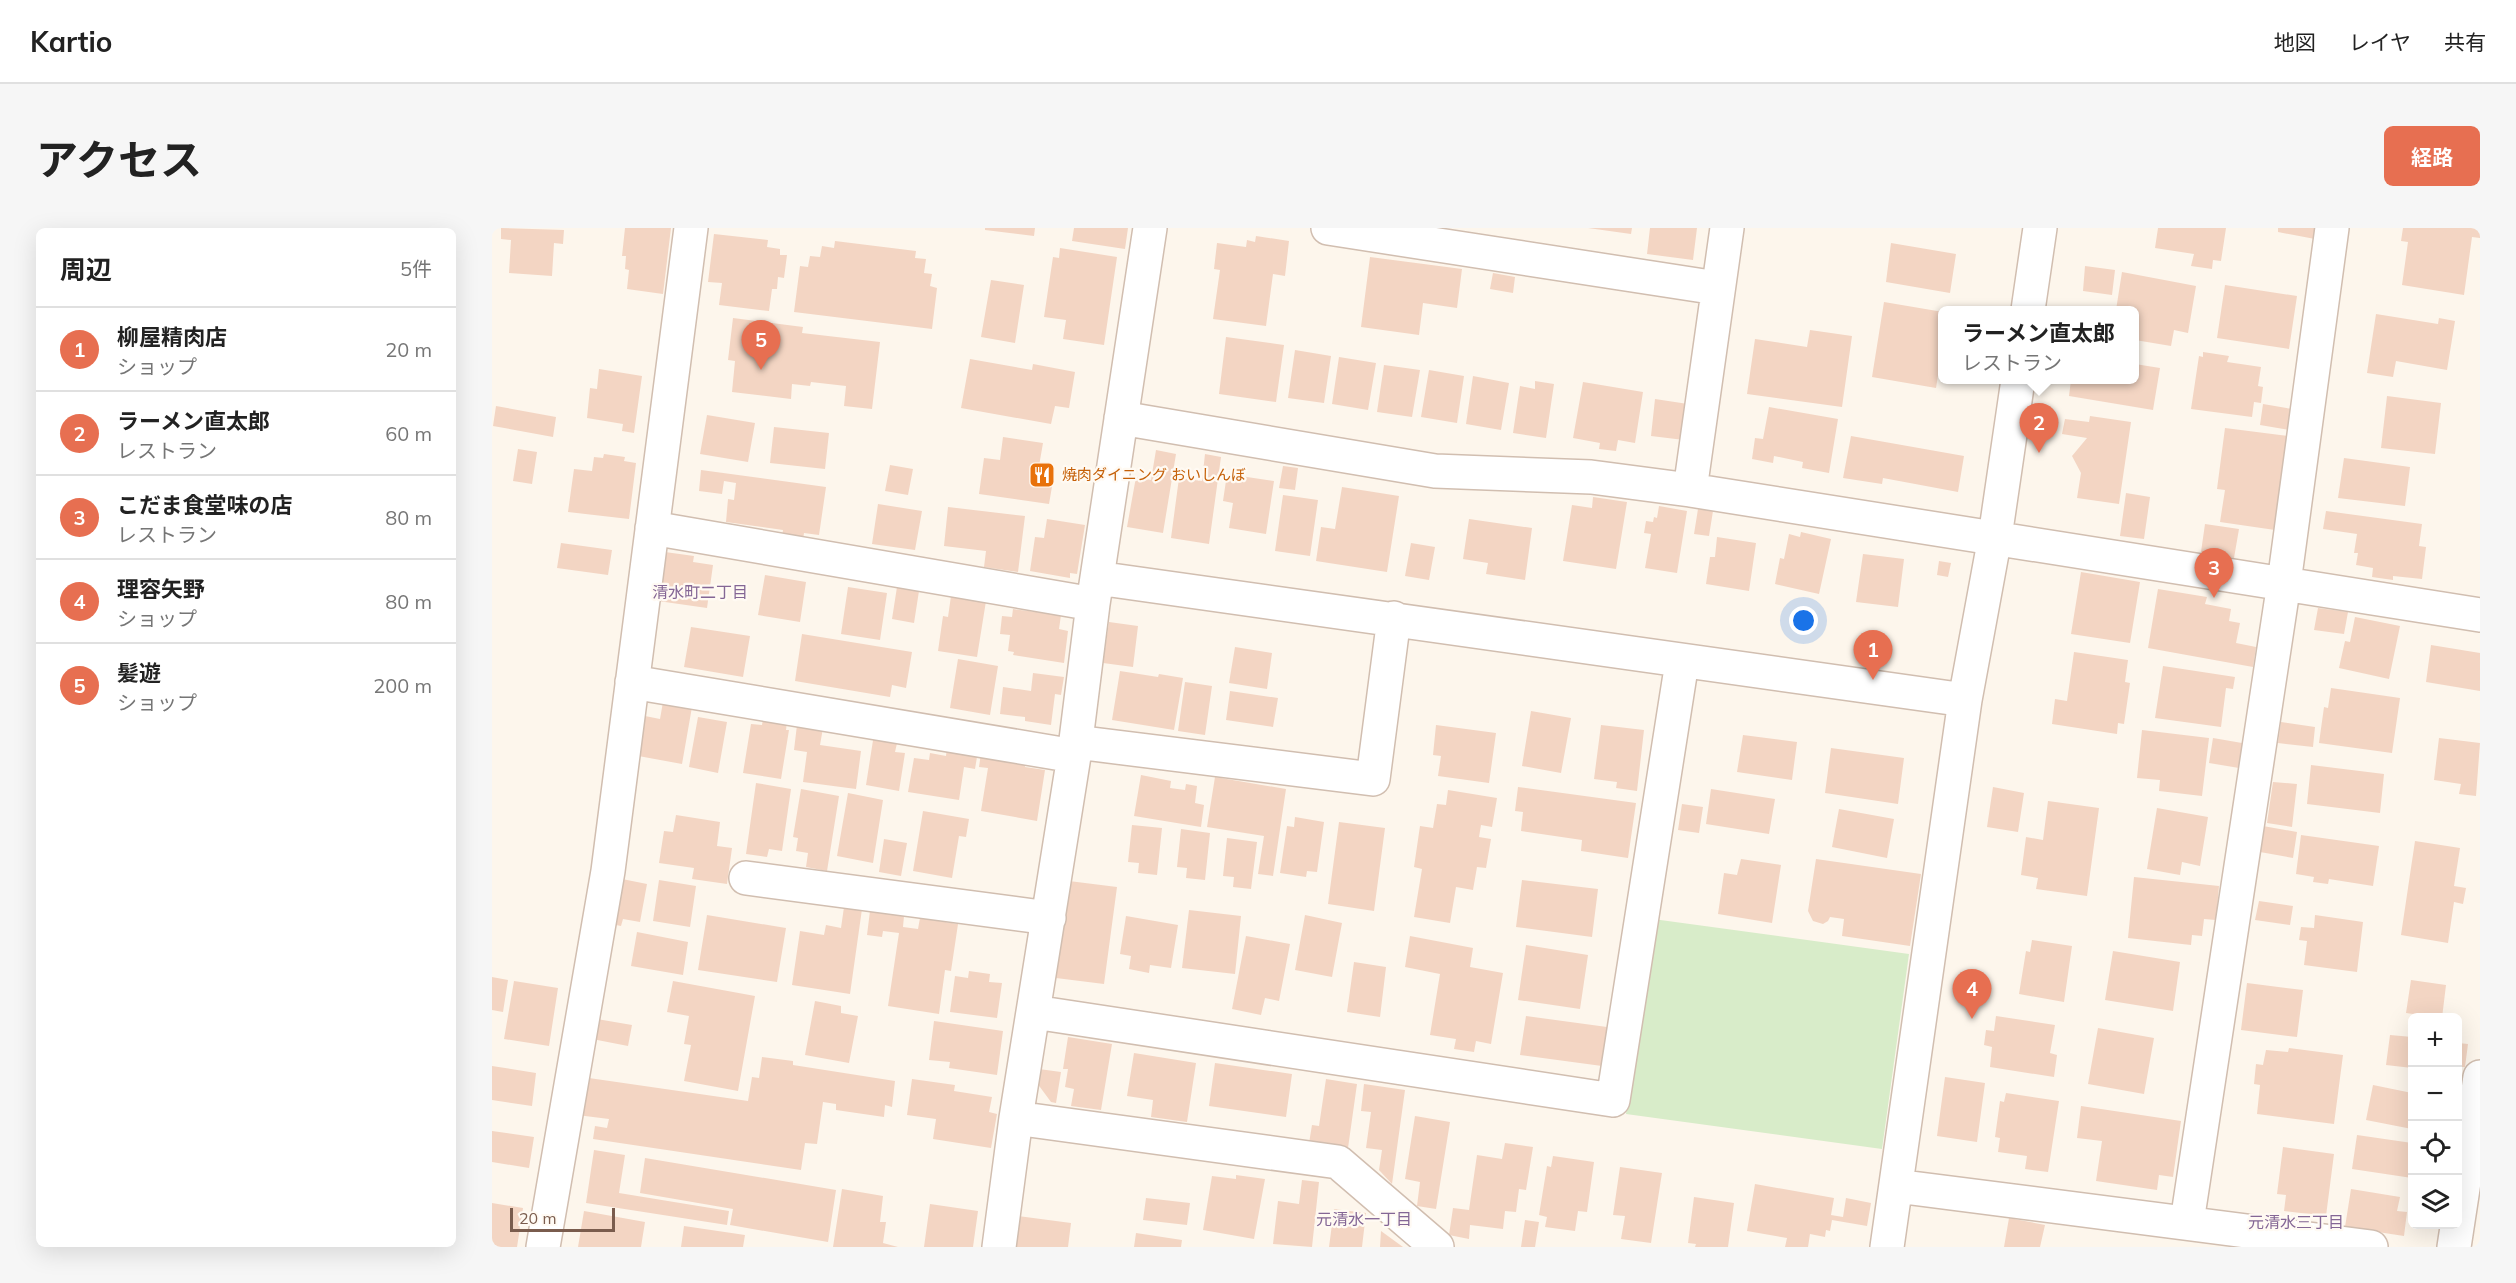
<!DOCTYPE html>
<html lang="ja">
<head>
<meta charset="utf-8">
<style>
  :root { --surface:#fff; --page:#f6f6f6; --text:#222; --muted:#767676; --line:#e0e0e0; --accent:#e76f51 }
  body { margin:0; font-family:Mulish,"Noto Sans JP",sans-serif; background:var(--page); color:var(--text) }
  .controls { position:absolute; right:18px; bottom:18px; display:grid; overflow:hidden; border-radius:9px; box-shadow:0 6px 24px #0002 }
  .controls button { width:54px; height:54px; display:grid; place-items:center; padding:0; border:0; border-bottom:2px solid var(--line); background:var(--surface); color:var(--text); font:30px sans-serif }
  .scale { position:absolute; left:18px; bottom:15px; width:105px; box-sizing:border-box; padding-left:6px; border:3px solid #7a5c4d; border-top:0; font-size:16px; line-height:21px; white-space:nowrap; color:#7a5c4d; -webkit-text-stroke:4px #fffaf3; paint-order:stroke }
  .you { position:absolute; left:1312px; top:393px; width:21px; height:21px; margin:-15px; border:4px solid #fff; border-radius:50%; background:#1a73e8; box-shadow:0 0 0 9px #1a73e833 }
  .badge { display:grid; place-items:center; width:39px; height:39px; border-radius:50%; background:var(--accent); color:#fff; font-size:20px; font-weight:700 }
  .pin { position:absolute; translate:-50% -50px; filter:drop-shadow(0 2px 3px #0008) }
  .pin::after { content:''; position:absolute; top:32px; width:21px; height:18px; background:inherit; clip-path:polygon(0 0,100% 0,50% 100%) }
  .popup { position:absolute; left:1446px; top:78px; width:201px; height:78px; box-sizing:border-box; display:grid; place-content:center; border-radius:9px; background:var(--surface); filter:drop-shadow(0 2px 4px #0005); font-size:20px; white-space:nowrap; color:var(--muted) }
  .popup b { font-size:22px; color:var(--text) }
  .popup::after { content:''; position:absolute; left:50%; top:100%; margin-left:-12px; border:12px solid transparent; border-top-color:var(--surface) }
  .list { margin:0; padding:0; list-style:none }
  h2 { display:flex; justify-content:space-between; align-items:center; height:78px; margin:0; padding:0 24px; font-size:26px }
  h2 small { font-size:20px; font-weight:400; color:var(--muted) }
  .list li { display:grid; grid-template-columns:39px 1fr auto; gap:18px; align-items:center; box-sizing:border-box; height:84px; padding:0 24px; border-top:2px solid var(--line) }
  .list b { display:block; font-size:22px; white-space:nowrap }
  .list p { margin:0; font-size:20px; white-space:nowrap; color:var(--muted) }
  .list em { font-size:20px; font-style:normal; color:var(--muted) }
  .icon { flex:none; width:33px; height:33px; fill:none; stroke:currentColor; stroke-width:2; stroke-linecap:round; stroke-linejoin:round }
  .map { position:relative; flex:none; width:1988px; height:1019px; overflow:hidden; border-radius:9px }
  header { display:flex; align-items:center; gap:36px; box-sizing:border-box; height:84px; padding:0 30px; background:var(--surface); border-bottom:2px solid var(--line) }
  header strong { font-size:28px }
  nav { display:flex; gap:33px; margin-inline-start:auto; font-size:21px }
  .intro { display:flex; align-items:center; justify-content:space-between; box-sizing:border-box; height:144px; padding:0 36px }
  h1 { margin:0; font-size:42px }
  .button { padding:15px 27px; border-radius:9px; background:var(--accent); color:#fff; font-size:21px; font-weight:700 }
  main { display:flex; gap:36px; padding:0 36px }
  aside { flex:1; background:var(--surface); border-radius:9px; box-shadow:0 6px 24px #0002 }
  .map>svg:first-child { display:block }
  .green { fill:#d8ecc9 }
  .building { fill:#f3d5c3 }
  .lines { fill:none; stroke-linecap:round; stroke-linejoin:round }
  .minor-casing { stroke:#d1beb0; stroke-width:36 }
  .minor { stroke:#fff; stroke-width:33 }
  .labels { text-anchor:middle; stroke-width:4.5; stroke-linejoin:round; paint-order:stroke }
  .food-label { font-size:15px; fill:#c56008; stroke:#fffaf3; text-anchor:start }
  .neighbourhood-label { font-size:16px; fill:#846695; stroke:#fffaf3 }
</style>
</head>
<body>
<header>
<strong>Kartio</strong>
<nav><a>地図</a><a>レイヤ</a><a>共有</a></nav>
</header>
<div class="intro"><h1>アクセス</h1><a class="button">経路</a></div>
<main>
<aside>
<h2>周辺<small>5件</small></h2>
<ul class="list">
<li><span class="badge">1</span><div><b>柳屋精肉店</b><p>ショップ</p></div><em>20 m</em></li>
<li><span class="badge">2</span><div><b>ラーメン直太郎</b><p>レストラン</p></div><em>60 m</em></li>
<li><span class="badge">3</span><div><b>こだま食堂味の店</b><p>レストラン</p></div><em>80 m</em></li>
<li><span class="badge">4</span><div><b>理容矢野</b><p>ショップ</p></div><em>80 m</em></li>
<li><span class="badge">5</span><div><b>髪遊</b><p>ショップ</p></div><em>200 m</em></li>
</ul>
</aside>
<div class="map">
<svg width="1988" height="1019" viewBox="0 0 1988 1019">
  <rect width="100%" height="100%" fill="#fdf6ec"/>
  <!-- green -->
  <path class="green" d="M1161 691 1417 726 1390 921 1134 886Z"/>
  <!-- building -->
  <path class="building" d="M9 0 72 2 71 16 62 15 60 48 17 45 19 12 9 11Z
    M133 0H179L171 66 135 61 137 42 133 41 134 28H130Z
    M493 0H543L542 8 493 2Z
    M582 0H636L633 21 580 13Z
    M1096 0H1140L1139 6Z
    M1158 0H1205L1201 32 1155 26Z
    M1666 0H1734L1729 33 1721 32 1720 41 1699 38 1702 26 1663 20Z
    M1786 0H1825L1823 11 1786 4Z
    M1911 0H1988V10L1980 9 1972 67 1910 57 1916 14 1909 13Z
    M222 6 276 12 275 19 288 21V27H295L292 50 286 49 285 61H280L277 83 227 77 230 55 216 54Z
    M764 8 797 13 793 48 781 46 774 98 721 91 728 42 722 41 725 15 754 19 755 12 763 14Z
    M343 13 424 23 423 30 434 31 432 45 440 46 438 58 445 60 440 101 302 84 308 38 316 39 318 28 328 29 330 18 342 20Z
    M1399 15 1464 26 1458 65 1394 54Z
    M568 20 625 29 612 117 571 111 574 92 552 89 561 29 567 30Z
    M878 29 970 41 965 80 931 75 927 107 869 99Z
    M1593 38 1623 42 1620 67 1591 63Z
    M1630 44 1704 58 1696 105 1682 102 1679 118 1643 112V82H1624Z
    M1001 45 1023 49 1021 65 998 61Z
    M499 52 532 57 523 115 489 109Z
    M1733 57 1805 68 1797 121 1725 110Z
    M1392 74 1451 84V117L1444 160 1380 149Z
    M1884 86 1946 96 1947 90 1963 93 1955 142 1904 133 1901 149 1875 145Z
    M241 90 311 99 310 105 388 114 380 181 352 178 354 158 319 154 318 158 300 156 299 171 240 164 243 133 236 132Z
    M1318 102 1360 108 1350 179 1255 166 1263 111 1315 119Z
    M734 109 792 117 784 174 727 166Z
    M803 122 839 128 832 175 796 170Z
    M1711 124 1737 128 1735 134 1769 139 1766 158 1771 159 1769 175 1762 174 1760 189 1699 181 1707 128 1711 129Z
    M847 129 884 135 876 182 840 176Z
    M478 131 540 142 541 136 583 144 577 180 563 178 559 196 469 180Z
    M1643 136 1668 140 1661 182 1577 168 1579 152H1643Z
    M892 137 928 142 920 189 885 184Z
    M107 141 150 148 142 205 130 203 131 196 95 190 98 160 105 161Z
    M937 142 972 148 965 195 929 189Z
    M981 148 1017 155 1009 202 974 196Z
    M1043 153 1062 156 1054 210 1021 205 1028 158 1043 161Z
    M1091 154 1151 164 1143 215 1126 212 1124 223 1107 221 1108 215 1081 210Z
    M1895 168 1949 175 1943 226 1889 220Z
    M1163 171 1196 176 1192 212 1159 208Z
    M1771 176 1800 181 1797 202 1768 197Z
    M4 178 64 189 61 209 1 198Z
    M1277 179 1346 191 1337 245 1310 240 1311 234 1282 228 1281 235 1260 231 1263 210 1271 211Z
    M215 187 263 195 256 234 208 226Z
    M1598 188 1639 194 1627 276 1585 270 1589 245 1580 228 1595 210 1570 206 1573 191 1597 194Z
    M282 199 337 205 333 241 278 235Z
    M1733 200 1796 208 1783 302 1728 294 1733 262 1725 261Z
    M1359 208 1472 228 1466 264 1391 250 1390 256 1351 250Z
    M511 209 551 215 547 238 563 241 557 276 487 266 492 230 508 232Z
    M26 221 45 224 40 256 21 253Z
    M664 222 684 226 671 305 635 299 644 249 659 252Z
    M112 226 133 229 132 233 144 235 137 291 76 284 82 241 100 243 102 229 111 230Z
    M713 226 729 229 717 316 679 310 687 250 710 253Z
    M1852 230 1918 239 1913 278 1846 270Z
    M398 237 421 241 416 267 393 263Z
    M791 238 806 240 803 262 787 260Z
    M209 242 334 259 327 307 312 305 311 312 290 309 291 302 234 294 236 271 242 272 244 255 232 253 230 266 207 263Z
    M735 246 782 253 774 306 737 300 741 275 731 273Z
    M850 259 907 268 895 344 824 333 829 299 843 301Z
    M1634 265 1658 269 1652 311 1628 308Z
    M791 267 826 272 818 328 783 323Z
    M1101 269 1135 274 1124 341 1071 333 1080 277 1100 280Z
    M386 276 430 283 423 322 380 316Z
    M1167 278 1195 283 1185 345 1153 340 1159 306 1152 305 1154 293 1161 294 1162 289 1165 290Z
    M456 279 533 288 526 344 492 339 494 323 452 318Z
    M1206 281 1221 283 1217 308 1202 306Z
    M1834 283 1930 296 1927 318 1934 319 1930 351 1901 348V352L1880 349 1881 340 1864 337 1866 325H1862L1865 306 1831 301Z
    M555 291 593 297 585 346 578 345V350L538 343 543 309 552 310Z
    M977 291 1040 300 1033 352 994 346 996 335 971 331Z
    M1713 296 1747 301 1742 330 1709 324Z
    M1309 304 1339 311 1327 366 1283 356 1288 330 1292 331 1297 306 1308 309Z
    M1225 309 1264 315 1257 363 1214 356 1218 329H1223Z
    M69 315 120 322 116 347 65 340Z
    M919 315 943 319 937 352 913 348Z
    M173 324 202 328 201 334 221 337 215 380 166 373Z
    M1371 326 1412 331 1406 379 1364 374Z
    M1447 333 1459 335 1456 349 1445 347Z
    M1589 344 1648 354 1638 415 1579 406Z
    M273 347 314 354 308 394 266 387Z
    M356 359 395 365 388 412 349 406Z
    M405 359 427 363 422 395 400 391Z
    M1666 361 1715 369 1713 376 1739 381 1737 393 1748 395 1744 415 1764 419 1761 439 1656 420Z
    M459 368 494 373 485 429 446 423 451 388 456 389Z
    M1826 380 1856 384 1852 406 1822 402Z
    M521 381 569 387 567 401 576 403 572 435 521 427 522 424 516 423 518 407 508 406 510 388 520 389Z
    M1863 389 1908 398 1897 451 1847 440 1853 413 1858 414Z
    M617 394 646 398 641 439 611 435Z
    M199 399 258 408 251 449 192 439Z
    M310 406 420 424 414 460 400 457 398 469 303 453Z
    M1939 417 1988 425V463L1934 454Z
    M743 419 780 425 775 461 737 455Z
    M1582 424 1636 432 1633 454 1638 455 1632 496 1626 495 1625 506 1560 496 1563 471 1575 473Z
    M466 431 506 438 498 487 458 480Z
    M1671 438 1743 449 1741 461 1734 460 1729 499 1663 490Z
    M628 443 666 449 667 446 691 450 682 502 620 492Z
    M541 445 572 449 569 467 563 466 559 497 533 493V489L508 486 511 459 539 463Z
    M693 454 720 458 713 507 686 503Z
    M1839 460 1908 470 1900 525 1827 515 1832 479 1836 480Z
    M738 463 786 470 781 499 734 492Z
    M171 474 200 479 190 536 141 527 148 487 168 491Z
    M1039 483 1079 490 1069 545 1030 538Z
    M206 489 235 494 226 545 197 539Z
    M271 490 295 494 294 502H297L289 551 251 545 259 496 270 497Z
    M1789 494 1823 499 1821 519 1786 515Z
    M305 497 331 500 328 517 369 523 364 561 311 554 315 524 302 522Z
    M944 497 1004 505 997 555 946 548 949 528 941 527Z
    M1109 497 1152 502 1145 563 1124 560 1125 554 1102 551Z
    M1650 502 1717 510 1710 568 1667 563 1668 552 1645 550Z
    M382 506 406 511 403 524 413 525 407 563 374 557Z
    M1251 507 1305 514 1300 552 1245 544Z
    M1721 510 1750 515 1747 540 1717 535Z
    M1947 510 1988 515 1984 568 1967 566 1969 556 1942 552Z
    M455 518 486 523 483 541 472 539 467 572 416 564 422 530 437 532 438 525 454 528Z
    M1339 520 1412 530 1406 576 1333 565Z
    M489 525 534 532 533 539 553 542 545 593 489 583 496 540 487 539Z
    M1819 537 1892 546 1888 585 1815 576Z
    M649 547 679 553 678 560 693 562 694 556 705 558 703 575 712 577 709 599 642 588Z
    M723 549 794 561 781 648 766 646 772 608 715 599Z
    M1781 554 1805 556 1800 599 1775 595Z
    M264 555 299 561 290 623 277 621 275 629 254 626Z
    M1026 559 1144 575 1136 630 1089 623 1090 612 1029 603 1031 584 1023 583Z
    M1501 559 1532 565 1526 604 1495 599Z
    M309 561 347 568 335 643 314 639 316 625 304 623 306 610 301 609Z
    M1219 561 1283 571 1277 606 1214 596Z
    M956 562 1005 570 1000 599 989 597 987 609 999 611 994 640 985 639 981 662 964 659 958 695 922 689 930 641 922 639 928 598 941 600 945 576 954 577Z
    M356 565 391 572 381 635 345 628Z
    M1556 573 1607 580 1595 668 1544 661 1546 650 1529 647 1534 609 1551 612Z
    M1190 576 1211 579 1207 605 1186 602Z
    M1665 580 1716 589 1708 638 1690 634 1688 647 1655 641Z
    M1347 581 1402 591 1395 630 1340 619Z
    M431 583 477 591 474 609 467 608 460 650 421 643Z
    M184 587 228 594 225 618 240 620 235 656 200 651 202 640 167 635 172 603 181 604Z
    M803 589 832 594 825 644 815 643 814 649 788 645 795 598 802 599Z
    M847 594 893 600 882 683 836 676Z
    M640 597 670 600 665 647 646 645 647 635 636 634Z
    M1771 598 1805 604 1801 630 1768 624Z
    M689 601 718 605 713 652 694 650 695 640 685 639Z
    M1809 607 1887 618 1881 658 1837 651 1836 656 1821 654 1822 649 1804 646Z
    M735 610 765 614 759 661 741 659 742 649 731 648Z
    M392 611 415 615 409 648 387 644Z
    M1923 613 1968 620 1962 658 1974 660 1971 676 1962 674 1956 715 1909 707Z
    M1249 631 1289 637 1280 695 1226 686 1232 645 1245 647Z
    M1324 631 1429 646 1418 718 1350 708 1352 691 1338 689 1336 693 1331 696 1321 693 1316 683Z
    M120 649 155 656 148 694 131 691 129 698 119 696Z
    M1642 649 1727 658 1724 692 1712 691 1710 708 1700 707 1699 717 1636 710Z
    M167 652 204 658 198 699 161 693Z
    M1030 652 1106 661 1100 709 1024 699Z
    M577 653 625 659 612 756 564 750Z
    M1767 673 1801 678 1798 697 1763 692Z
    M352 679 370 681 358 766 300 757 308 703 332 707 334 697 349 700Z
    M697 682 749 688 743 746 690 740Z
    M378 683 412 688 411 699 426 701 428 690 466 696 459 743 453 742 447 786 396 778 407 705 391 703 390 709 375 707Z
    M215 687 294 700 285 754 206 742Z
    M813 687 850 695 840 749 803 742Z
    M1823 687 1871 694 1865 744 1812 737 1815 713 1807 712 1809 699 1822 700Z
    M634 688 686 697 679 740 658 737 657 745 637 741 639 728 628 726Z
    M145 704 196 714 191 747 139 738Z
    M754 708 798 716 787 773 773 770 769 787 740 781Z
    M918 708 981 720 978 739 1011 745 999 816 984 813 982 824 962 821 964 811 938 807 948 746 913 739Z
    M1540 712 1580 718 1572 774 1527 766 1534 723 1538 724Z
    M1034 717 1096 727 1088 781 1026 772Z
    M1621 723 1688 734 1681 783 1613 772Z
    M862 734 894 739 888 789 855 784Z
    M477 743 498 746 497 754 510 755 505 790 458 784 463 748 476 750Z
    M0 749 16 752 11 784 0 782Z
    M1919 752 1954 757 1950 790 1914 785Z
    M22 753 66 760 57 818 12 811Z
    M181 753 263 768 246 863 192 853 199 817 192 816 197 788 175 784Z
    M1755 755 1811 762 1805 809 1749 802Z
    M323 773 349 778V785L366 788 357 835 313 827Z
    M1034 788 1115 799 1110 838 1028 827Z
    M1504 788 1563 797 1558 825 1565 827 1562 849 1498 839 1500 819 1492 817 1494 802 1502 803Z
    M99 790 140 797 136 818 95 810Z
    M442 793 511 803 505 847 457 840 458 834 437 832Z
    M1606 800 1662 810 1652 866 1596 856Z
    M1898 807 1920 809V840L1894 837Z
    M576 809 620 816 609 882 579 878 582 861 573 859 576 841H571Z
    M1966 815 1976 816 1973 839H1966Z
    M1797 820 1851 827 1842 896 1765 886 1768 857 1762 856 1764 836 1771 837 1774 822 1796 824Z
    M642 825 704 835 695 894 659 889 661 872 635 868Z
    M270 829 301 833V837L403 853 400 879 393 877 392 889 344 882V876L331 874 325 916 313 915 309 942 101 911 103 898 115 900 117 891 85 887 90 849 256 873 260 849 267 850Z
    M723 835 800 846 794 889 717 878Z
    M0 838 44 845 40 878 0 872Z
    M547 841 569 844 564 875 559 874 545 855Z
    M1453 849 1493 855 1485 914 1445 908Z
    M420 851 463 857 462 863 500 869 497 884 505 886 499 920 441 911 444 891 415 887Z
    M834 851 865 856 856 920 817 915 820 897 827 898Z
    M872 856 913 862 900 956 887 942 890 922 874 920 879 884 869 883Z
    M1881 857 1920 865V901L1874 892Z
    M1514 865 1567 873 1556 944 1533 941 1535 928 1506 924 1508 910 1503 909 1508 873 1512 874Z
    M1589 878 1689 893 1681 949 1667 947 1665 962 1604 953 1610 913 1585 910Z
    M923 888 958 894 944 981 925 978 928 954 913 951Z
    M0 903 42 909 37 940 0 934Z
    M1865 907 1920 915V950L1860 941Z
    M1013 915 1041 919 1034 962 1027 961 1024 984 1013 983 1011 1001 978 997 977 1011 957 1007 961 980 977 982 985 927 1010 931Z
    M1791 919 1842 926 1834 988 1792 983 1794 967 1785 966Z
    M102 922 133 927 127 965 237 983 235 997 94 975Z
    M1061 928 1102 934 1095 984 1086 983 1083 1003 1053 999 1055 989 1047 987 1055 938 1059 939Z
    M153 930 344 962 336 1014 238 997 241 981 148 965Z
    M1128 939 1170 945 1159 1015 1129 1011 1133 988 1121 987Z
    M744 947 773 951 762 1011 711 1002 720 948 744 951Z
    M810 952 827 954 820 1019 781 1016 786 973 807 976Z
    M1263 956 1342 970 1339 987 1351 989 1354 970 1379 975 1375 998 1340 992 1338 1003 1334 1002 1333 1009 1318 1006 1316 1019H1293L1295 1010 1255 1003Z
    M350 961 391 968 388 994H394L391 1015 406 1019H341Z
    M1859 961 1908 969 1905 983 1915 984 1912 1008 1853 999Z
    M1202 969 1242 975 1236 1019H1203L1204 1016 1196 1015Z
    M654 970 698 975 695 997 651 992Z
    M0 975 31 980 25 1019H0Z
    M438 976 486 983 481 1019H432Z
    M842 981 874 985 870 1019H837Z
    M92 983 153 994 149 1019H86Z
    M526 988 579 995 576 1019H522Z
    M1517 990 1553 997 1548 1019H1512Z
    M1033 992 1047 994 1043 1019H1029Z
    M192 998 253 1007 251 1019H189Z
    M889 1003 911 1019H888Z
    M644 1005 690 1012 689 1019H642Z"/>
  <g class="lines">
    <!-- minor casing -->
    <g class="minor-casing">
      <path id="minor" d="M836 0 1225 60
        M1536 82 1548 0
        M629 190 943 243 1099 249 1198 262 1988 387
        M1198 262 1235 0
        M160 300 601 376
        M605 350 1473 472
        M140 454 582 528
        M584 514 881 551 902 390
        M254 650 557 690
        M542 784 1121 872 1190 434
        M524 890 846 934 945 1019
        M1404 958 1879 1019
        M1695 994 1792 355 1840 0
        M51 1019 116 643 199 0
        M507 1019 524 890 582 528 601 376 658 0
        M1395 1019 1473 472 1503 309 1526 152
        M1962 1019 1988 849"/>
    </g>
    <!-- minor -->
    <use href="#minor" class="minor"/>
  </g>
  <!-- icons -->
  <defs>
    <g id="restaurant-square" transform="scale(1.35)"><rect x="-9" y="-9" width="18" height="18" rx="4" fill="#e8710a" stroke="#fffaf3"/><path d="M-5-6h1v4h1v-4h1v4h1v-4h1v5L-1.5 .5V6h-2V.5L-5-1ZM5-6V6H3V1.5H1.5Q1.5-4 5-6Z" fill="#fff"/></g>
  </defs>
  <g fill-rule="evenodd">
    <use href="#restaurant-square" x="550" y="247"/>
  </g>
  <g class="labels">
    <!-- food labels -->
    <g class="food-label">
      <text x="570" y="252">焼肉ダイニング おいしんぼ</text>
    </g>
    <!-- neighbourhood labels -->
    <g class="neighbourhood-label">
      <text x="208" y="370">清水町二丁目</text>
      <text x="872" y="997">元清水一丁目</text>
      <text x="1804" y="1000">元清水三丁目</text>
    </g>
  </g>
</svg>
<div class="controls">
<button>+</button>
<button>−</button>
<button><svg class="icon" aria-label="locate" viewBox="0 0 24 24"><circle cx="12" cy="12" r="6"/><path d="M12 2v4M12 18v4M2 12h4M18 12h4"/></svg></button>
<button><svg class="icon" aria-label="layers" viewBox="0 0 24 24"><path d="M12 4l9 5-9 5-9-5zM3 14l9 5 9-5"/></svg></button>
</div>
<div class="scale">20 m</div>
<div class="you"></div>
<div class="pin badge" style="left:1381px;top:452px">1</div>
<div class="pin badge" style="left:1547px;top:225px">2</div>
<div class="popup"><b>ラーメン直太郎</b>レストラン</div>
<div class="pin badge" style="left:1722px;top:370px">3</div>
<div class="pin badge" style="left:1480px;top:791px">4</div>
<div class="pin badge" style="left:269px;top:142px">5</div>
</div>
</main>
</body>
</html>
